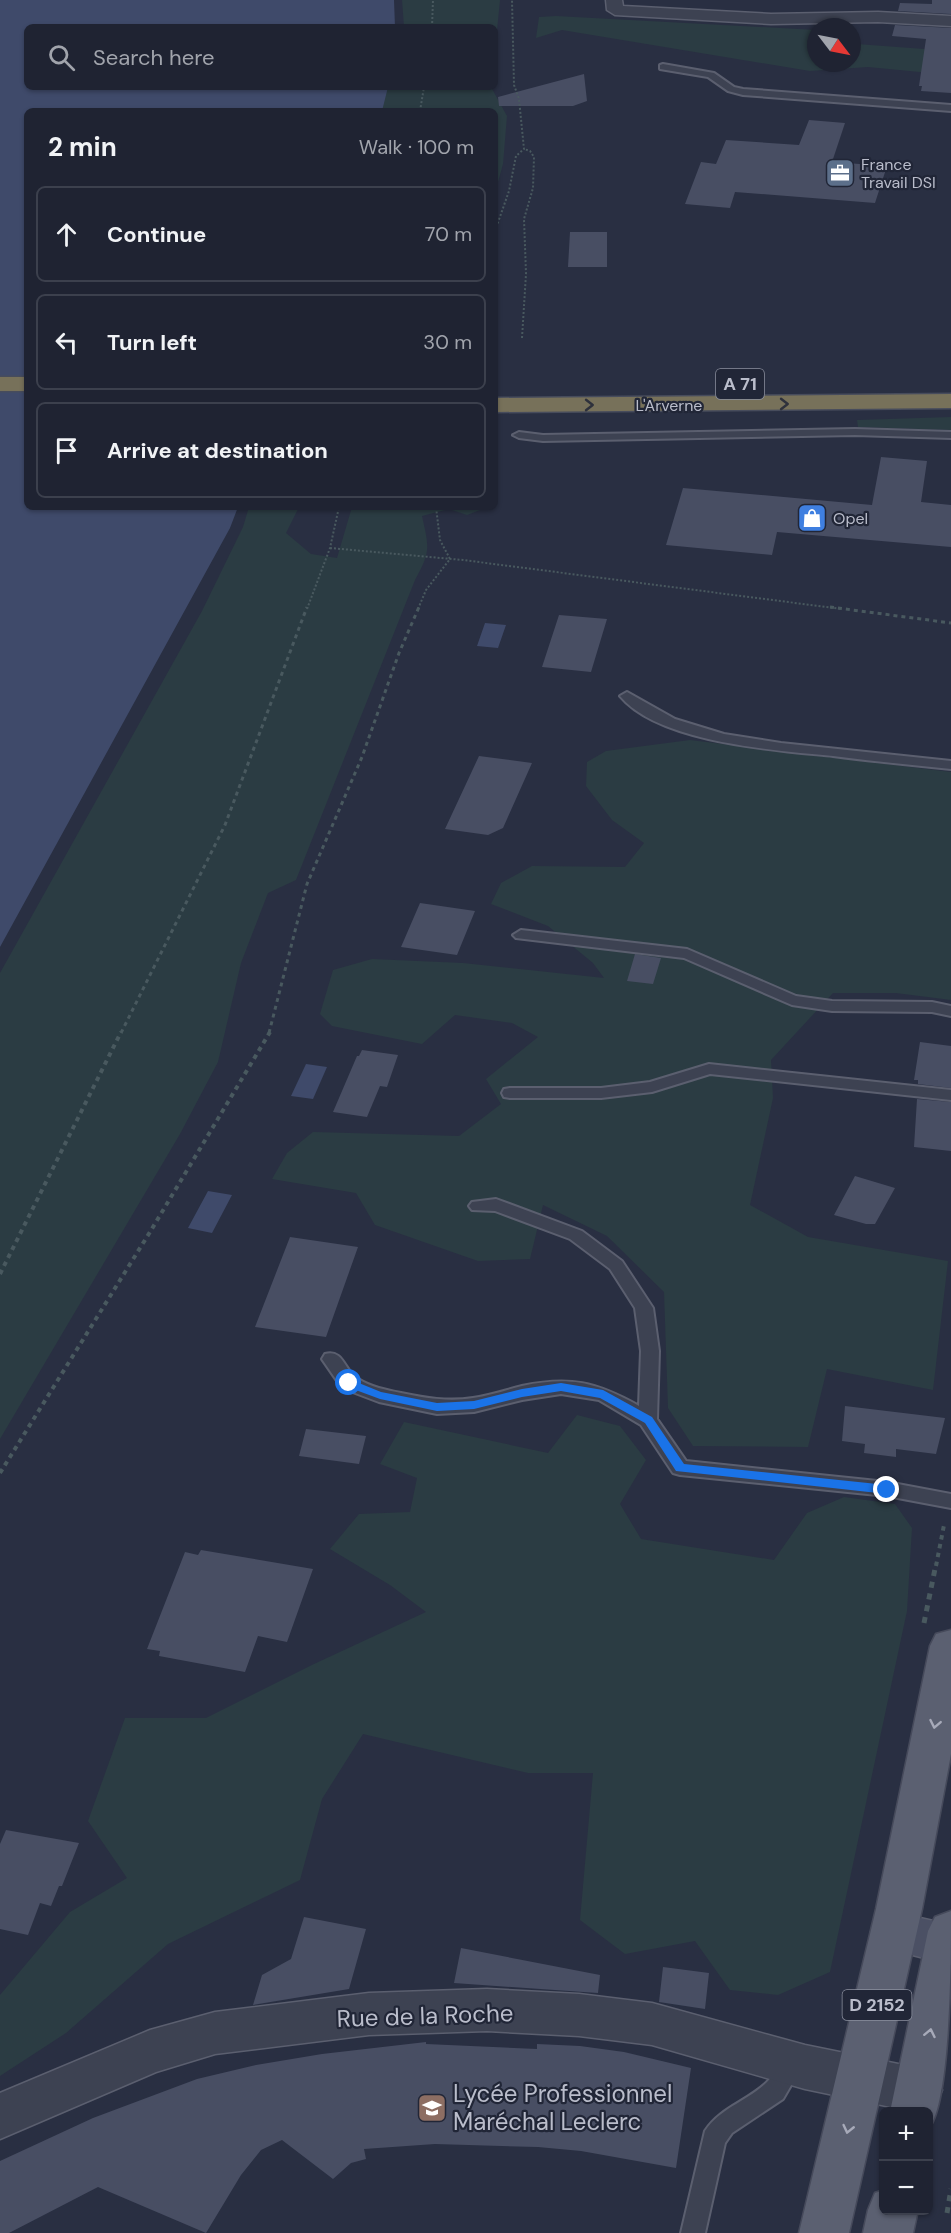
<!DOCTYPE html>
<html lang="en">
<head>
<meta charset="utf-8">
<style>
  :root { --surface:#1f2332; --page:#2c2f3e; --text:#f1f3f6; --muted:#a1a4ac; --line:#3c404d }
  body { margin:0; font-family:"DM Sans",sans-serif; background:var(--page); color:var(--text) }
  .controls { position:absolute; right:18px; bottom:18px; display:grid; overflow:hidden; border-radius:9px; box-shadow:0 2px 4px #0004 }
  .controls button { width:54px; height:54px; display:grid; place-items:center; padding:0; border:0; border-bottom:2px solid var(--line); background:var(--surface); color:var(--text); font:30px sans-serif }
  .compass { position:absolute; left:807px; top:18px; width:54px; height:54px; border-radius:50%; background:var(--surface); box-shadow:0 2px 4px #0004; rotate:122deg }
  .stop { position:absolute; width:18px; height:18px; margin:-14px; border:4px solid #1a73e8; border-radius:50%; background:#fff }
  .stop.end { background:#1a73e8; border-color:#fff; box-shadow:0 2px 6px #0008 }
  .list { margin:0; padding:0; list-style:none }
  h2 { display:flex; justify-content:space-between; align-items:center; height:78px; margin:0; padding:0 24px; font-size:26px }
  h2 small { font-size:20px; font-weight:400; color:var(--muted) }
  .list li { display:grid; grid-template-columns:39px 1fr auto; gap:18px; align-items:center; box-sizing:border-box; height:96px; margin:0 12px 12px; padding:0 12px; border:2px solid var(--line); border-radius:9px }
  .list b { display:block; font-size:22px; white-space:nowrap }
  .list em { font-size:20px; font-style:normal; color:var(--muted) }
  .icon { flex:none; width:33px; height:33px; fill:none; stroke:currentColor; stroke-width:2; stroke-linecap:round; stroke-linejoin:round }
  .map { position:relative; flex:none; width:951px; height:2233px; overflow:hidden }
  .search { position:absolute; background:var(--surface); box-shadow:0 2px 4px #0004; left:24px; top:24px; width:474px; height:66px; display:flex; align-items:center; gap:15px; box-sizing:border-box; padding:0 21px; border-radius:9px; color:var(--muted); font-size:22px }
  .panel { position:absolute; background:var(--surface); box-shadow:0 2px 4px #0004; left:24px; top:108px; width:474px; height:402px; border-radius:9px }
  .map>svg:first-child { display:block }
  .green { fill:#2b3c43 }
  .water { fill:#3f4a6a }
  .building { fill:#484e63 }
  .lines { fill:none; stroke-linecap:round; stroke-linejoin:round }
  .lane-casing { stroke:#5b5f6f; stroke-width:4 }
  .street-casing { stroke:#5b5f6f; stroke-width:3 }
  .secondary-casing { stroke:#5b5f6f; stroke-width:3 }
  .primary-casing { stroke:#464a5b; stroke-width:3 }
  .highway-casing { stroke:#474c5c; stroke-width:3 }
  .path-far3 { stroke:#49595f; stroke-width:2; stroke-dasharray:2 2; stroke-linecap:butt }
  .path-far2 { stroke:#49595f; stroke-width:3; stroke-dasharray:4 4; stroke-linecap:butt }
  .path-far1 { stroke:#49595f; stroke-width:4; stroke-dasharray:4.5 4.5; stroke-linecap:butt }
  .path { stroke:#49595f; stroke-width:5; stroke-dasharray:6 6; stroke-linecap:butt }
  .lane { fill:#3d4252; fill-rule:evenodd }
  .street { fill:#3d4252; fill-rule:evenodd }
  .secondary { fill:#4b5064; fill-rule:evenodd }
  .primary { fill:#5b6071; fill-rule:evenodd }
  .highway { fill:#77715a; fill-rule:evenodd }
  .oneway { stroke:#2e313c }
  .oneway2 { stroke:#a7aab9 }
  .route { fill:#1a73e8 }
  .labels { text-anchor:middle; stroke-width:4.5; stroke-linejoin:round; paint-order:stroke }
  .far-poi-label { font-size:16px; fill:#babdcb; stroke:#212637; text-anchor:start }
  .far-street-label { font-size:16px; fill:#babdcb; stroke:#212637 }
  .shield { fill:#212637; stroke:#8c909f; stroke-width:1.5 }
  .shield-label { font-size:18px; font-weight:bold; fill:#babdcb }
  .near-street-label { font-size:24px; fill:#babdcb; stroke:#212637 }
  .near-poi-label { font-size:24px; fill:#babdcb; stroke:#212637; text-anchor:start }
</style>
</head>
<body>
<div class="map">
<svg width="951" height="2233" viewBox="0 0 951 2233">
  <rect width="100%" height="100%" fill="#292f42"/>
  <!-- green -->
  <path class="green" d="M402 0H500L495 50V27H404Z
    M556 16 816 30V63H852V41L857 44 951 51V75L868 67 810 71 562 30 536 38 539 17Z
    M378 87H491L507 116 503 164 495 193V111H373Z
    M951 417V430L858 427 857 420Z
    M249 507H299L286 533 311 554 337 558 352 507H481L480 510 467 515 449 509 422 516C429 548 431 551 415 580L296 880 268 893 241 963 218 1062 180 1134 0 1439V973L202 611 243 527Z
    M690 740 951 772V1000L896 993H833L771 1060 773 1098 750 1205 808 1237 948 1261 933 1390 827 1369 808 1447 693 1446 668 1408 664 1292 607 1236 543 1205 530 1259 478 1261 375 1225 356 1193 272 1179 287 1153 313 1132 459 1136 501 1104 486 1079 538 1037 512 1023 455 1015 422 1044 332 1026 320 1014 333 970 372 959 463 963 604 978 593 963 548 926 491 904 501 883 532 866 625 867 644 843 612 820 586 786 587 762 606 751Z
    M577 1415 620 1426 646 1460 620 1504 641 1539 774 1560 807 1513 844 1497 895 1504 912 1528 907 1611 830 1972 778 1995 730 1990 695 1941 625 1954 580 1920 593 1773H528L363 1734 322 1799 300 1880 168 1944 66 2033 0 2076V1995L70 1912 127 1878 88 1821 125 1718H206L314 1664 426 1612 390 1585 330 1549 359 1514 410 1512 417 1478 380 1464 404 1422 548 1453Z"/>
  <!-- water -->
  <path class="water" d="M0 0H394L395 27H27V87H388L382 111H27V507H238L230 528 0 947Z
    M485 623 506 625 498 648 477 646Z
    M306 1064 327 1067 313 1099 291 1096Z
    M208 1191 232 1195 212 1233 188 1228Z"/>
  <!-- building -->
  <path class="building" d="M932 0H951V14L898 11 900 3 932 4Z
    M895 25 951 28V93L921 91 922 86H919L926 39 892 36Z
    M584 74 587 101 573 106H499L498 97Z
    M809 120 845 123 832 162 887 166 875 203 735 192 730 208 685 204 701 162 716 164 726 140 799 145Z
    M570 232H607V267H568Z
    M881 457 927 461 921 502 951 505V547L777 532 772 555 666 545 683 488 872 505Z
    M559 615 607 619 591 672 542 667Z
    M479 756 532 763 503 828 488 835 445 829Z
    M420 903 475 911 457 955 401 947Z
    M635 954 661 958 653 984 627 981Z
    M920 1042 951 1046V1088L918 1084V1080H914Z
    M362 1050 398 1055 387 1087 380 1086 367 1117 333 1112 357 1056H359Z
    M917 1099 951 1102V1151L914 1147Z
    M855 1176 895 1188 875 1224H866L834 1215Z
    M290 1237 358 1247 326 1337 255 1327Z
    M845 1406 945 1418 936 1454 896 1449V1457L864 1453 865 1444 842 1441Z
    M306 1429 366 1436 359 1464 299 1456Z
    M201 1550 313 1569 287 1642 258 1636 245 1672 159 1656 160 1651 147 1649 185 1552 198 1555Z
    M6 1830 79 1843 62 1886H59L51 1906 40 1903 28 1935 0 1929V1844Z
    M304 1917 366 1929 349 1989 253 2005 262 1975 291 1959Z
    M461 1948 600 1975 598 1993 454 1983Z
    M663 1967 709 1973 705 2009 659 2002Z
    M426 2042V2044L537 2049V2044L580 2046 624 2052 691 2068 676 2168 581 2151 538 2147 435 2144 364 2149 366 2159 351 2163 333 2179 282 2140 261 2150 241 2175 206 2233 98 2187 9 2233H0V2161L93 2118 197 2079 256 2065 322 2054Z"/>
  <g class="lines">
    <!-- lane casing -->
    <g class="lane-casing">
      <path id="lane" d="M663 64 714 73 734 87 743 89 951 105V111L743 95 728 91 708 77 660 69V65Z
        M855 429 951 432V438L855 435 543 441 519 438 513 435 519 432 543 435Z
        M627 692 675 719 724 734 781 743 951 761V769C911 765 872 761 833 756 775 750 659 743 620 696Z
        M521 930 687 949 796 996 832 1001 932 1002 951 1006V1016L932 1012 832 1011 792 1005 684 958 516 938 513 935Z
        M709 1064 951 1090V1100L710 1074 652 1092 601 1098H510L504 1097 502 1093 504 1089 510 1088H601L650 1082Z
        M496 1199 582 1231 622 1261 653 1308 659 1351 657 1419 686 1461 887 1482 951 1494V1508L887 1496 680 1475 673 1473 641 1425 599 1400 561 1394 522 1400 474 1412 437 1414 379 1402 342 1388 322 1359 325 1354C344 1349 344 1371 358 1379 371 1387 386 1390 401 1393 425 1398 448 1402 473 1398 489 1396 506 1390 522 1386 570 1376 596 1382 639 1406L641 1351 635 1308 610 1269 570 1239 495 1211 472 1210 469 1206 472 1202Z
        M792 2052 800 2055 804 2063 783 2099 732 2133 725 2143 705 2233H681L705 2131C720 2108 745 2102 765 2084 777 2074 777 2058 792 2052Z"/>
    </g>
    <!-- street casing -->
    <g class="street-casing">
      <path id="street" d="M606 0H622L623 6 771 14 878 12 951 16V26L878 22 771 24 615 15 607 10Z
        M487 1989 579 1994 652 2003 805 2045 918 2068 935 2074 942 2090 935 2106 915 2112 805 2089 652 2045 579 2036 487 2031 369 2035 215 2054 156 2072 0 2139V2093L150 2030 215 2012 369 1993Z"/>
    </g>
    <!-- secondary casing -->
    <g class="secondary-casing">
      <path id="secondary" d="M894 1912 951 1925V1965L878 1946 871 1932 878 1918Z"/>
    </g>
    <!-- primary casing -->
    <g class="primary-casing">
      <path id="primary" d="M951 1630V1754L922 1909 849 2233H799L876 1909 930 1646 936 1634Z
        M951 1911C951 1951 951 2105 928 2129V2112H890L928 1931 935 1917Z
        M884 2190V2210H918L913 2233H863L868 2210 875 2193Z"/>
    </g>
    <!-- highway casing -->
    <g class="highway-casing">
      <path id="highway" d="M0 377H27V391H0Z
        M951 394V408L495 412V398Z"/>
    </g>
    <!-- path-far3 -->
    <path class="path-far3" d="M432 27 433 0
      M420 111 424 87
      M495 231 509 191 516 156 524 149 519 99 514 85 512 0
      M522 338 526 274 524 219 533 188 534 157 530 151 524 149
      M330 548 463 560 842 609
      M307 609 330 548 339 507
      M418 609 426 590 450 559 440 540 436 507"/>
    <!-- path-far2 -->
    <path class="path-far2" d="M830 607 951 623
      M121 1033 225 825 307 607
      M269 1033 307 884 362 757 399 653 419 607"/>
    <!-- path-far1 -->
    <path class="path-far1" d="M0 1274 121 1032
      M0 1473 150 1232 270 1032
      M936 1566 944 1525"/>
    <!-- path -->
    <path class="path" d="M924 1623 936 1564
      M947 2213 951 2189"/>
    <!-- lane -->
    <use href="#lane" class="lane"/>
    <!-- street -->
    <use href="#street" class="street"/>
    <!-- secondary -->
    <use href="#secondary" class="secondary"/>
    <!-- primary -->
    <use href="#primary" class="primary"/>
    <!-- highway -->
    <use href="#highway" class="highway"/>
  </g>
  <!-- one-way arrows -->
  <defs><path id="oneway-chevron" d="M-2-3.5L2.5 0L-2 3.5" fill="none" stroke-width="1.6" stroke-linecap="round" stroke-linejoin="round" transform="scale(1.5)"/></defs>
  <g class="oneway">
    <use href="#oneway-chevron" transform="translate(784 404)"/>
    <use href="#oneway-chevron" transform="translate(589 405)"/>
  </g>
  <g class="oneway2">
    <use href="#oneway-chevron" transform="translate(935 1724) rotate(101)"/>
    <use href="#oneway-chevron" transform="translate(930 2033) rotate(-78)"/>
    <use href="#oneway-chevron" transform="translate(848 2129) rotate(103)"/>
  </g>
  <!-- route -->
  <path class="route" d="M349 1379 381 1392 437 1403 474 1401 522 1389 561 1383 603 1390 652 1417 684 1464 887 1485 892 1490 887 1494 676 1471 645 1423 600 1398 561 1391 522 1397 474 1409 437 1411 380 1399 345 1386 344 1383Z"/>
  <!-- icons -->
  <defs>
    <g id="office-square" transform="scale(1.5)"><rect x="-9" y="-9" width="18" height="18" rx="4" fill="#5c6f8a" stroke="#212637"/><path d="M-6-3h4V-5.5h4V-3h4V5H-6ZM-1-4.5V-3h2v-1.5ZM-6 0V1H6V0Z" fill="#fff"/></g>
    <g id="shop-square" transform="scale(1.5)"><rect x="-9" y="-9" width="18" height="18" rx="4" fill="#3f7fe0" stroke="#212637"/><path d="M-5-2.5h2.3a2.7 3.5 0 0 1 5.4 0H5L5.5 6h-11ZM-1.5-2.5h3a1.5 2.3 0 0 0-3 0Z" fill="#fff"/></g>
    <g id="school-square" transform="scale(1.5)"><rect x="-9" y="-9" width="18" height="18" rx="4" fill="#8d6e63" stroke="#212637"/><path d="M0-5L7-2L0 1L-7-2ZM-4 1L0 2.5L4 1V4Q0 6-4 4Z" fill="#fff"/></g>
  </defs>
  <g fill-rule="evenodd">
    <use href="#office-square" x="840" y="173"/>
    <use href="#shop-square" x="812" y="518"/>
    <use href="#school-square" x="432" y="2108"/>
  </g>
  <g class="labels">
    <!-- far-poi labels -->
    <g class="far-poi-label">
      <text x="861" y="170">France<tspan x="861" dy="18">Travail DSI</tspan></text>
      <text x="833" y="524">Opel</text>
    </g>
    <!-- far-street labels -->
    <g class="far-street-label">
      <text x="669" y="411">L'Arverne</text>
    </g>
    <!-- shield labels -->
    <g class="shield">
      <rect x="716" y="369" width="48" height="30" rx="4.5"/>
      <rect x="842.5" y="1990" width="69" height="30" rx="4.5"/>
    </g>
    <g class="shield-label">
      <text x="740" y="390">A 71</text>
      <text x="877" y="2011">D 2152</text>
    </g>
    <!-- near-street labels -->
    <g class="near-street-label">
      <text transform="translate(425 2016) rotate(-2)" y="8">Rue de la Roche</text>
    </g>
    <!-- near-poi labels -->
    <g class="near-poi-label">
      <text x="453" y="2102">Lycée Professionnel<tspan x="453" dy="28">Maréchal Leclerc</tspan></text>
    </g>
  </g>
</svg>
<div class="controls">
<button>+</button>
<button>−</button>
</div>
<svg class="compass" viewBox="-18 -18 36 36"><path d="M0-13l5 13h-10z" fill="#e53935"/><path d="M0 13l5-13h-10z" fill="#a1a4ac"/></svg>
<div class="stop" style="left:349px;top:1383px"></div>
<div class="stop end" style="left:887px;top:1490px"></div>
<div class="search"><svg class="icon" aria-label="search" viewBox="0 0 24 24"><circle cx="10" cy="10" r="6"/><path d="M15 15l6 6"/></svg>Search here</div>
<section class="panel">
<h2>2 min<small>Walk · 100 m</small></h2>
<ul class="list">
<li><svg class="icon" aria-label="ahead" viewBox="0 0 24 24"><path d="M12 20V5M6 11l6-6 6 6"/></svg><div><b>Continue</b></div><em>70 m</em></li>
<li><svg class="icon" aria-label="left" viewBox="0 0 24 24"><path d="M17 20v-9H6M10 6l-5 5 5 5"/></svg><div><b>Turn left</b></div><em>30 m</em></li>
<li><svg class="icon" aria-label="arrive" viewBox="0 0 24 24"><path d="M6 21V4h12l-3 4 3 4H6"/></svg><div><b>Arrive at destination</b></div></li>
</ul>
</section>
</div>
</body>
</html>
